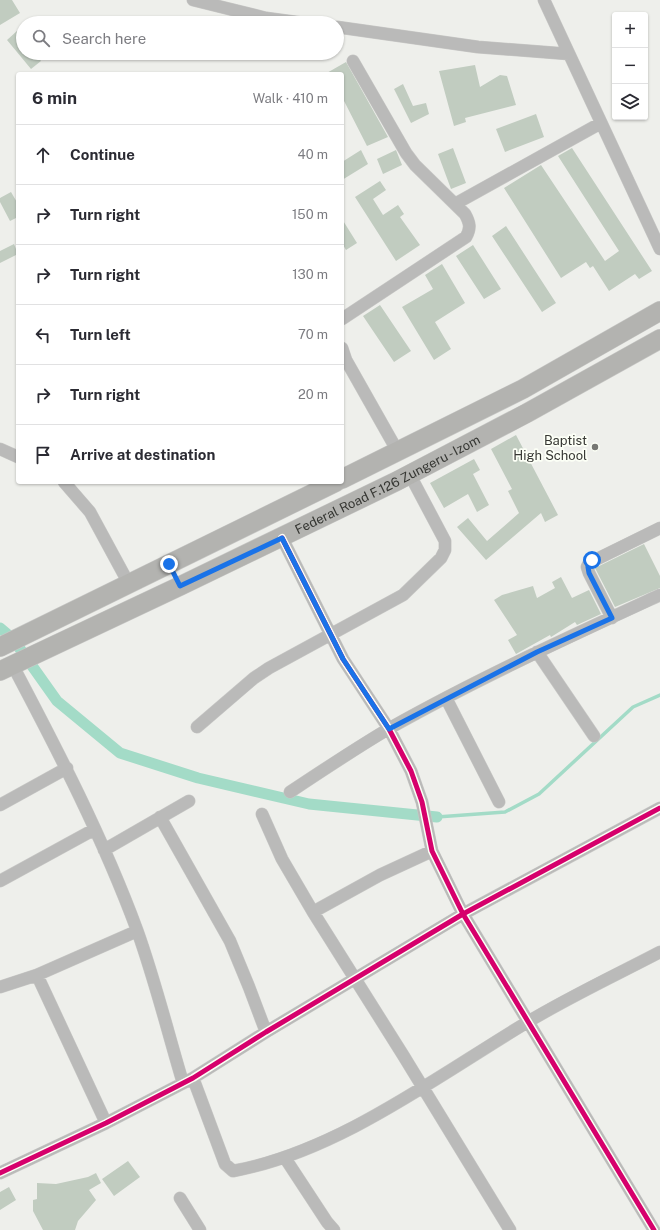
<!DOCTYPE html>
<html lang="en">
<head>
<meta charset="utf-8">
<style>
  :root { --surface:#fff; --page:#f7f7f7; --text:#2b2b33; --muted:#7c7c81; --line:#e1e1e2 }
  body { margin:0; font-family:"Public Sans",sans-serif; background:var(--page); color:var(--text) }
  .controls { position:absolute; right:12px; top:12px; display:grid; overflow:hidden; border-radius:4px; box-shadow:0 1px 3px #0004 }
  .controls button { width:36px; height:36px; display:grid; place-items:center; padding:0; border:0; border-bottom:1px solid var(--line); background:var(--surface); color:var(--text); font:20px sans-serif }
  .stop { position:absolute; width:12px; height:12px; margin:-9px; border:3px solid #1a73e8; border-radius:50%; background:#fff }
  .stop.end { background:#1a73e8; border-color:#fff; box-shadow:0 1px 4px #0008 }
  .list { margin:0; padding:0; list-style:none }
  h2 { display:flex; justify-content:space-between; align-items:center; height:52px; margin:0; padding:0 16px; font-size:17px }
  h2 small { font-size:13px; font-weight:400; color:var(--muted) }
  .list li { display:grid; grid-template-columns:26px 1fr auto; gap:12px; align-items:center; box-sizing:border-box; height:60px; padding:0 16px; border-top:1px solid var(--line) }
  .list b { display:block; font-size:15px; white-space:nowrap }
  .list em { font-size:13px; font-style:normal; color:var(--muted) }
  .icon { flex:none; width:22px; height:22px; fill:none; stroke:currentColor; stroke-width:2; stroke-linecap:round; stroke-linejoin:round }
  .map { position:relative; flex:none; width:660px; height:1230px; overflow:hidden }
  .search { position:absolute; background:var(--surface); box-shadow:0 1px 3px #0004; left:16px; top:16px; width:328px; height:44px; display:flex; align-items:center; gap:10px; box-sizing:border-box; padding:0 14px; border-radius:22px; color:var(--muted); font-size:15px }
  .panel { position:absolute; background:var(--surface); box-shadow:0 1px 3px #0004; left:16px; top:72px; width:328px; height:412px; border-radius:4px }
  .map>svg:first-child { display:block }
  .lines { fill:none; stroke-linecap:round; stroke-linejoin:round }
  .stream { stroke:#a3dbc7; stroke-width:3.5 }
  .canal { stroke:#a3dbc7; stroke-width:11 }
  .building { fill:#c1ccc0 }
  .minor-casing { stroke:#c9c9c7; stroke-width:13 }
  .primary-casing { stroke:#c9c9c7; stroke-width:20 }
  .minor { stroke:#babab9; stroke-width:12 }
  .primary { stroke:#b3b3b0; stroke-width:19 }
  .cycleway-casing { stroke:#fcfff6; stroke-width:8 }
  .cycleway { stroke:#d6006c; stroke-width:5 }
  .route { stroke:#1a73e8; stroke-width:5 }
  .poi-dot { fill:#767773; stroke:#fcfff6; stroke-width:1.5 }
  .labels { text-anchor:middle; stroke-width:3.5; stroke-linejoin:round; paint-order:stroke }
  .poi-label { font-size:13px; fill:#363733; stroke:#fcfff6; text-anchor:end }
  .street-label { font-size:13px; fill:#363733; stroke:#fcfff6 }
</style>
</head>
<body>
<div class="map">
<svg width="660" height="1230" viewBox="0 0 660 1230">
  <rect width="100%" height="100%" fill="#eeefeb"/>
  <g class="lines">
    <!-- stream -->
    <path class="stream" d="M437 817 505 812 539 794 633 707 660 695"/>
    <!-- canal -->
    <path class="canal" d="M0 628 13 639 57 701 120 753 198 778 309 804 437 817"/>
  </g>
  <!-- building -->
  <path class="building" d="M0 0H12L20 13 0 25Z
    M17 31 23 39V53H35L41 61 31 69 7 40Z
    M346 62 388 137 367 146 342 97V74H325Z
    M475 65 480 87 500 75 507 76 516 105 465 118 466 122 454 126 439 71Z
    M403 84 413 106 426 103 429 114 411 123 394 89Z
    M536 114 544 137 505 152 496 129Z
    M453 148 466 183 451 189 438 154Z
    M572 148 652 271 639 279 635 274 609 291 593 266 590 268 586 262 561 278 504 188 541 165 605 261 619 251 558 156Z
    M361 150 368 164 342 180V162Z
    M396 150 402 165 383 174 377 159Z
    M380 181 386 190 373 199 383 215 398 205 404 214 400 217 420 245 396 261 355 197Z
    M11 192 18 204V217L10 221 0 202V198Z
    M342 219 357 243 346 250 342 243Z
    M506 226 556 303 542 312 492 236Z
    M14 244 18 254 0 263V251Z
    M473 245 501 289 484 299 456 256Z
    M442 264 465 303 435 322 451 349 434 360 402 307 433 289 425 275Z
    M380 305 411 351 394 362 363 316Z
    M516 435 558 515 545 522 541 513 486 560 457 527 468 518 487 541 519 513 508 491 512 489 491 449Z
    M474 459 480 470 473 474 489 505 477 512 468 494 444 508 430 483Z
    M644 544 660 576V588L615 607 595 568Z
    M561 577 572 598 589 590 601 614 577 625 575 622 551 637 550 635 516 654 508 640 517 635 494 600 502 595 533 586 537 598 555 588 552 582Z
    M128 1161 140 1177 114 1196 102 1179Z
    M96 1173 101 1183 89 1190 96 1200 78 1221 75 1230H43L33 1211V1200L37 1199V1183L56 1184 88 1177Z
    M9 1187 16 1200 0 1210V1192Z"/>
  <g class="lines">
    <!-- minor casing -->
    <g class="minor-casing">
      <path id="minor" d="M193 0 266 18 303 23
        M544 0 660 249
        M337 27 478 47 569 54
        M455 204 601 123
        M342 319 466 237C471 228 470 223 465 214L415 165 406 153 353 61
        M342 348 346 360 398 452
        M0 449 18 457
        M64 482 90 512 129 584
        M282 538 343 659 389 729 411 771 422 802 432 851 463 914 654 1230
        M612 618 589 573 587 567 589 563 660 528
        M537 652 594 736
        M12 664C58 751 103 838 137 930 155 980 168 1033 183 1083
        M446 698 499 802
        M197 727 254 678 269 668 403 595 441 558 445 550V541L410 475
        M290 792C323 770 356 748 390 728 477 679 569 637 660 595
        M0 805 67 768
        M262 814 282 859 313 912 403 1055 510 1230
        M160 817 230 941 249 987 266 1032
        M104 850 189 801
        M0 881 95 829
        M313 912 380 875 432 851
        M37 975 106 1123
        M0 987 37 975 137 931
        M193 1078 225 1164 233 1171C337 1152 436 1077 526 1023 569 997 616 975 660 952
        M285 1158 327 1222 334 1230
        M0 1173 106 1123 193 1078 266 1032 463 914 660 808
        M180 1198 200 1230"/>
    </g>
    <!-- primary casing -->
    <g class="primary-casing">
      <g id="primary">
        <path d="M342 479 523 389 660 311"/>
        <path d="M0 647 336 482"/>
        <path id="s1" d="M0 671 180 586 397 481 527 413 660 339"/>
      </g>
    </g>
    <!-- minor -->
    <use href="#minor" class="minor"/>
    <!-- primary -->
    <use href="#primary" class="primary"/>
    <!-- cycleway casing -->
    <g class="cycleway-casing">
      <path id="cycleway" d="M282 538 343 659 389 729 411 771 422 802 432 851 463 914 654 1230
        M0 1173 106 1123 193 1078 266 1032 463 914 660 808"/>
    </g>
    <!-- cycleway -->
    <use href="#cycleway" class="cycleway"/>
  </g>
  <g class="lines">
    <!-- route -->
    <path class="route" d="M169 564 180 586 282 538 343 659 389 729 537 652 612 618 589 573 588 567 592 560"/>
  </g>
  <!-- markers -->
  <circle class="poi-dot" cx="595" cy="447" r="4"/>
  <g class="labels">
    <!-- poi labels -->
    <g class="poi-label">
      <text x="587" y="445">Baptist<tspan x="587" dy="15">High School</tspan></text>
    </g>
    <!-- street labels -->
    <g class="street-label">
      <text dy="5" stroke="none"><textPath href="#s1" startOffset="430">Federal Road F.126 Zungeru - Izom</textPath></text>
    </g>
  </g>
</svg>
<div class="controls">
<button>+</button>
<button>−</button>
<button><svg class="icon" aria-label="layers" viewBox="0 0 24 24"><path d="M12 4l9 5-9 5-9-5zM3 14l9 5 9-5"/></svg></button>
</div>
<div class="stop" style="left:592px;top:560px"></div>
<div class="stop end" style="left:169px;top:564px"></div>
<div class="search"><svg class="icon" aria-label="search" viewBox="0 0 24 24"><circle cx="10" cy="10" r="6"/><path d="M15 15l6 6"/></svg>Search here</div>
<section class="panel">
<h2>6 min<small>Walk · 410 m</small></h2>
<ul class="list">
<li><svg class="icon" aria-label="ahead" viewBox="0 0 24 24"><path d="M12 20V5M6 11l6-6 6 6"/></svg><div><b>Continue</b></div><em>40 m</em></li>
<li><svg class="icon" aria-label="right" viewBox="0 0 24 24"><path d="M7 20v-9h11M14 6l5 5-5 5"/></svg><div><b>Turn right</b></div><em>150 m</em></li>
<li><svg class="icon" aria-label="right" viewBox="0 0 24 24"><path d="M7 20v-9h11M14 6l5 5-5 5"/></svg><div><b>Turn right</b></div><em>130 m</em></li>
<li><svg class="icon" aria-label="left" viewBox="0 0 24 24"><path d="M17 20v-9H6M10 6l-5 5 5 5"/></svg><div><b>Turn left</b></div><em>70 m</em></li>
<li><svg class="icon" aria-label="right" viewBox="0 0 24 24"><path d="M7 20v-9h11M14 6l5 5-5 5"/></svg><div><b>Turn right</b></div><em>20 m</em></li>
<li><svg class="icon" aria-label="arrive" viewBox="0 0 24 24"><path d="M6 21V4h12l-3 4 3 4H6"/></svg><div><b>Arrive at destination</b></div></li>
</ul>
</section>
</div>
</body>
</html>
